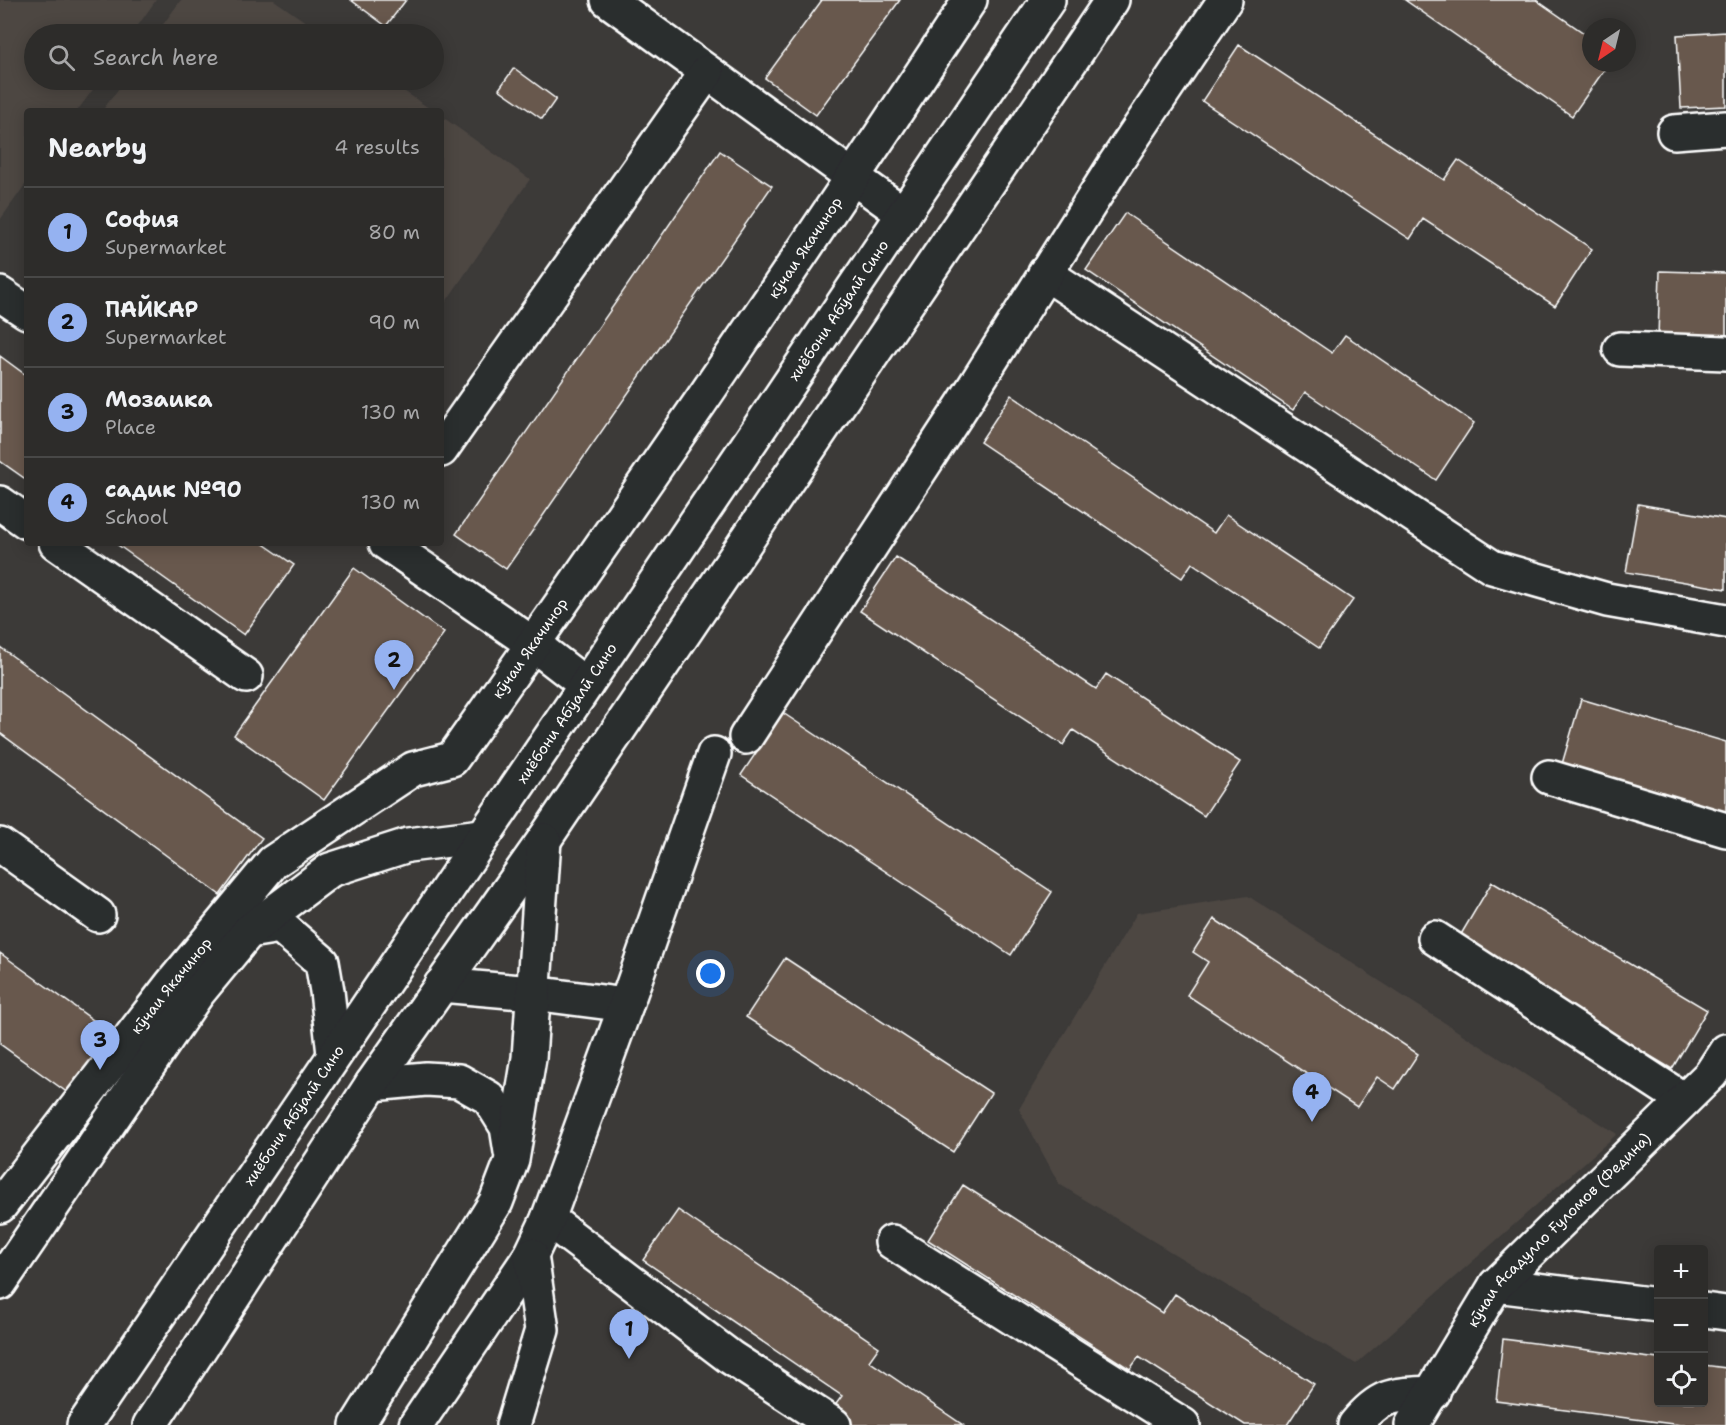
<!DOCTYPE html>
<html lang="en">
<head>
<meta charset="utf-8">
<style>
  :root { --surface:#2d2c2a; --page:#353432; --text:#f1f3f6; --muted:#a7a7a8; --line:#484847; --accent:#95b2f1 }
  body { margin:0; font-family:"Shantell Sans",sans-serif; background:var(--page); color:var(--text) }
  .controls { position:absolute; right:18px; bottom:18px; display:grid; overflow:hidden; border-radius:6px; box-shadow:0 3px 15px #0003 }
  .controls button { width:54px; height:54px; display:grid; place-items:center; padding:0; border:0; border-bottom:2px solid var(--line); background:var(--surface); color:var(--text); font:30px sans-serif }
  .compass { position:absolute; left:1582px; top:18px; width:54px; height:54px; border-radius:50%; background:var(--surface); box-shadow:0 3px 15px #0003; rotate:215deg }
  .you { position:absolute; left:711px; top:974px; width:21px; height:21px; margin:-15px; border:4px solid #fff; border-radius:50%; background:#1a73e8; box-shadow:0 0 0 9px #1a73e833 }
  .badge { display:grid; place-items:center; width:39px; height:39px; border-radius:50%; background:var(--accent); color:#111; font-size:20px; font-weight:700 }
  .pin { position:absolute; translate:-50% -50px; filter:drop-shadow(0 2px 3px #0008) }
  .pin::after { content:''; position:absolute; top:32px; width:21px; height:18px; background:inherit; clip-path:polygon(0 0,100% 0,50% 100%) }
  .list { margin:0; padding:0; list-style:none }
  h2 { display:flex; justify-content:space-between; align-items:center; height:78px; margin:0; padding:0 24px; font-size:26px }
  h2 small { font-size:20px; font-weight:400; color:var(--muted) }
  .list li { display:grid; grid-template-columns:39px 1fr auto; gap:18px; align-items:center; box-sizing:border-box; height:90px; padding:0 24px; border-top:2px solid var(--line) }
  .list b { display:block; font-size:22px; white-space:nowrap }
  .list p { margin:0; font-size:20px; white-space:nowrap; color:var(--muted) }
  .list em { font-size:20px; font-style:normal; color:var(--muted) }
  .icon { flex:none; width:33px; height:33px; fill:none; stroke:currentColor; stroke-width:2; stroke-linecap:round; stroke-linejoin:round }
  .map { position:relative; flex:none; width:1726px; height:1425px; overflow:hidden }
  .search { position:absolute; background:var(--surface); box-shadow:0 3px 15px #0003; left:24px; top:24px; width:420px; height:66px; display:flex; align-items:center; gap:15px; box-sizing:border-box; padding:0 21px; border-radius:33px; color:var(--muted); font-size:22px }
  .panel { position:absolute; background:var(--surface); box-shadow:0 3px 15px #0003; left:24px; top:108px; width:420px; height:438px; border-radius:6px }
  .map>svg:first-child { display:block }
  .built { fill:#4d4743 }
  .building { fill:#67594e; stroke:#fff; stroke-width:1.5 }
  .lines { fill:none; stroke-linecap:round; stroke-linejoin:round }
  .minor-casing { stroke:#fff; stroke-width:38 }
  .major-casing { stroke:#fff; stroke-width:38 }
  .minor { stroke:#2a2d2e; stroke-width:33 }
  .major { stroke:#2a2d2e; stroke-width:33 }
  .labels { text-anchor:middle; stroke-width:4.5; stroke-linejoin:round; paint-order:stroke }
  .street-label { font-size:15px; fill:#fff; stroke:#2a2d2e }
</style>
</head>
<body>
<div class="map">
<svg width="1726" height="1425" viewBox="0 0 1726 1425">
  <rect width="100%" height="100%" fill="#3c3a38"/>
  <filter id="ink" filterUnits="userSpaceOnUse"><feTurbulence type="fractalNoise" baseFrequency=".0167" numOctaves="2"/><feDisplacementMap in="SourceGraphic" scale="12" xChannelSelector="R" yChannelSelector="G"/><feConvolveMatrix kernelMatrix="1 2 1 2 8 2 1 2 1" color-interpolation-filters="sRGB"/></filter>
  <g filter="url(#ink)">
    <!-- built -->
    <path class="built" d="M0 0H156L132 34H34V80H100L77 111H27V182L0 220Z
      M181 0H274L323 34H156Z
      M125 80H388L433 111H102Z
      M441 116 530 179 441 309Z
      M1248 896 1617 1134 1356 1364 1059 1184 1019 1109 1137 913Z"/>
    <!-- building -->
    <path class="building" d="M351 0H406L386 26Z
      M822 0H900L816 115 765 78Z
      M1405 0H1536L1591 38V63H1609L1572 116Z
      M1726 32V106L1681 108 1677 35Z
      M1239 45 1444 180 1458 160 1592 249 1555 306 1423 219 1410 239 1202 101Z
      M514 68 556 99 542 119 499 89Z
      M720 151 772 186 506 569 456 534Z
      M1125 213 1332 353 1345 335 1474 423 1436 480 1305 392 1293 410 1086 270Z
      M1660 271 1726 273V340L1658 338Z
      M0 356 27 376V480L0 461Z
      M1011 395 1214 533 1226 515 1353 600 1319 648 1192 563 1182 578 980 442Z
      M1638 504 1726 519V589L1626 572Z
      M115 543H262L294 565 244 635Z
      M896 557 1096 689 1106 674 1240 762 1204 816 1073 730 1063 745 860 611Z
      M354 568 444 633 324 800 234 735Z
      M0 647 262 838 220 895 0 733Z
      M1581 699 1726 742V812L1562 764Z
      M783 713 1052 892 1011 955 741 775Z
      M1492 882 1707 1010 1672 1069 1457 941Z
      M1214 919 1418 1054 1395 1089 1377 1077 1357 1107 1187 995 1208 962 1193 952Z
      M0 953 118 1038 75 1098 0 1044Z
      M785 958 991 1093 953 1152 746 1017Z
      M963 1185 1162 1313 1175 1294 1314 1384 1287 1425H1245L1139 1357 1130 1369 928 1240Z
      M678 1210 879 1347 869 1361 963 1425H851L831 1411 842 1396 643 1260Z
      M1503 1339 1658 1359V1402H1704V1365L1726 1368V1425H1681L1496 1401Z"/>
    <g class="lines">
      <!-- minor casing -->
      <g class="minor-casing">
        <g id="minor">
          <path d="M608 0 904 214"/>
          <path d="M1674 132 1726 128"/>
          <path d="M1045 273 1492 567 1607 600 1726 621"/>
          <path d="M0 294 27 312"/>
          <path d="M1620 349 1726 353"/>
          <path d="M441 450 707 72"/>
          <path d="M0 503 27 522"/>
          <path d="M56 543 246 676"/>
          <path d="M386 543 533 644 586 685"/>
          <path d="M746 737 964 403 1115 164 1225 0"/>
          <path d="M1549 777 1726 830"/>
          <path d="M0 845 98 915"/>
          <path d="M1435 938 1684 1100"/>
          <path d="M441 985 533 993 626 1005"/>
          <path id="s1" d="M0 1206 171 985 273 862 413 769 452 759C629 509 802 256 970 0"/>
          <path d="M548 1219 730 1357 834 1425"/>
          <path d="M892 1242 1183 1425"/>
          <path d="M1496 1285 1658 1305"/>
          <path d="M1704 1310 1726 1313"/>
          <path d="M416 1425 531 1255 548 1219 626 1005 714 754"/>
          <path d="M513 1425 542 1330 531 1255"/>
          <path d="M1355 1425C1381 1393 1394 1395 1433 1393"/>
          <path id="s2" d="M1412 1425 1496 1285 1711 1074 1726 1051"/>
        </g>
      </g>
      <!-- major casing -->
      <g class="major-casing">
        <g id="major">
          <path d="M249 931 280 926 322 962 327 991 334 1054"/>
          <path d="M372 1084 426 1079 459 1081 489 1098 507 1127 511 1152"/>
          <path d="M0 1283 197 994 249 931 330 870 408 845 482 836"/>
          <path id="s3" d="M84 1425 586 685 1048 0"/>
          <path d="M150 1425 372 1084 544 840 1112 0"/>
          <path d="M357 1425 496 1202 512 1160 529 1058 544 840"/>
        </g>
      </g>
      <!-- minor -->
      <use href="#minor" class="minor"/>
      <!-- major -->
      <use href="#major" class="major"/>
    </g>
  </g>
  <g class="labels">
    <!-- street labels -->
    <g class="street-label">
      <text dy="5" stroke="none"><textPath href="#s1" startOffset="1269">кӯчаи Якачинор</textPath></text>
      <text dy="5" stroke="none"><textPath href="#s3" startOffset="1346">хиёбони Абӯалӣ Сино</textPath></text>
      <text dy="5" stroke="none"><textPath href="#s1" startOffset="783">кӯчаи Якачинор</textPath></text>
      <text dy="5" stroke="none"><textPath href="#s3" startOffset="860">хиёбони Абӯалӣ Сино</textPath></text>
      <text dy="5" stroke="none"><textPath href="#s1" startOffset="279">кӯчаи Якачинор</textPath></text>
      <text dy="5" stroke="none"><textPath href="#s3" startOffset="374">хиёбони Абӯалӣ Сино</textPath></text>
      <text dy="5" stroke="none"><textPath href="#s2" startOffset="246">кӯчаи Асадулло Ғуломов (Федина)</textPath></text>
    </g>
  </g>
</svg>
<div class="controls">
<button>+</button>
<button>−</button>
<button><svg class="icon" aria-label="locate" viewBox="0 0 24 24"><circle cx="12" cy="12" r="6"/><path d="M12 2v4M12 18v4M2 12h4M18 12h4"/></svg></button>
</div>
<svg class="compass" viewBox="-18 -18 36 36"><path d="M0-13l5 13h-10z" fill="#e53935"/><path d="M0 13l5-13h-10z" fill="#a7a7a8"/></svg>
<div class="you"></div>
<div class="pin badge" style="left:629px;top:1359px">1</div>
<div class="pin badge" style="left:394px;top:690px">2</div>
<div class="pin badge" style="left:100px;top:1070px">3</div>
<div class="pin badge" style="left:1312px;top:1122px">4</div>
<div class="search"><svg class="icon" aria-label="search" viewBox="0 0 24 24"><circle cx="10" cy="10" r="6"/><path d="M15 15l6 6"/></svg>Search here</div>
<section class="panel">
<h2>Nearby<small>4 results</small></h2>
<ul class="list">
<li><span class="badge">1</span><div><b>София</b><p>Supermarket</p></div><em>80 m</em></li>
<li><span class="badge">2</span><div><b>ПАЙКАР</b><p>Supermarket</p></div><em>90 m</em></li>
<li><span class="badge">3</span><div><b>Мозаика</b><p>Place</p></div><em>130 m</em></li>
<li><span class="badge">4</span><div><b>садик №90</b><p>School</p></div><em>130 m</em></li>
</ul>
</section>
</div>
</body>
</html>
